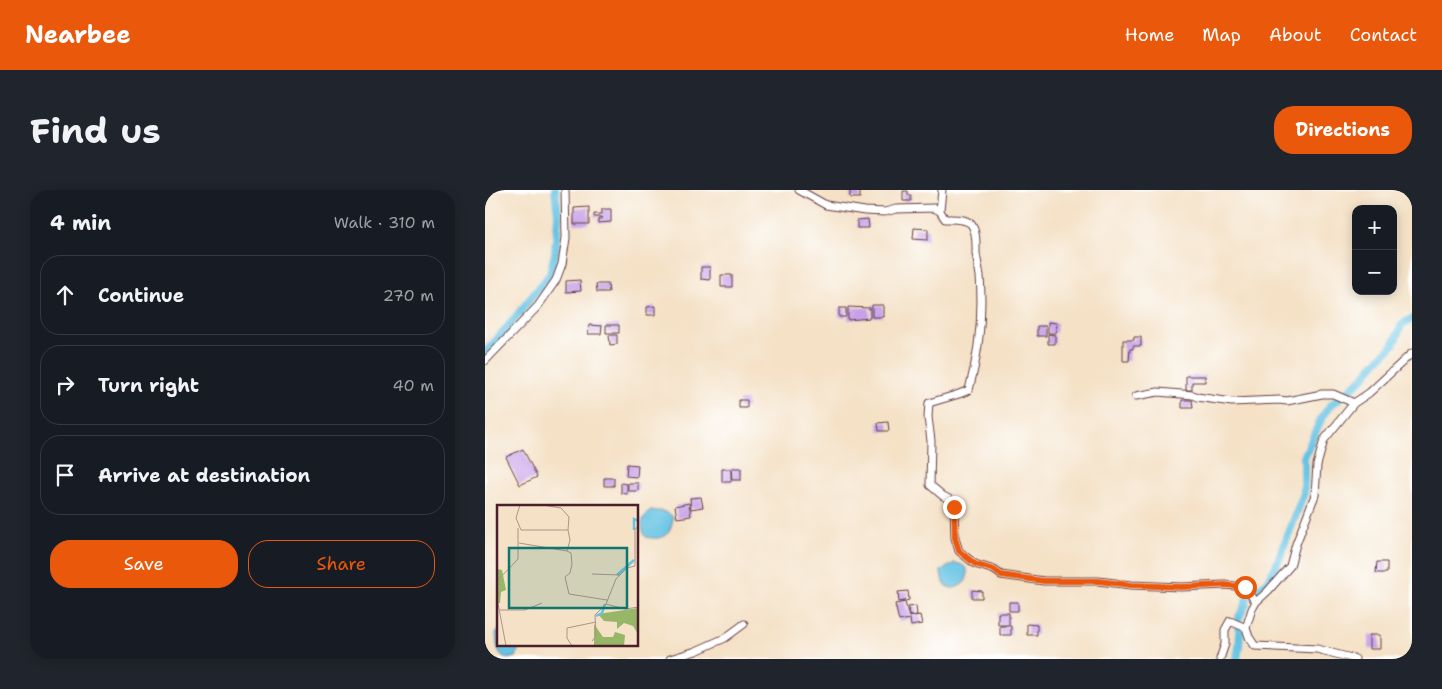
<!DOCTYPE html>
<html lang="en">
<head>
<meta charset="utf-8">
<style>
  :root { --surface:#171b24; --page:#20242c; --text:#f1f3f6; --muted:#9ea1a6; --line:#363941; --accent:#ea580c }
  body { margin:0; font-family:"Shantell Sans",sans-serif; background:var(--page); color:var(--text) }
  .controls { position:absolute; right:15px; top:15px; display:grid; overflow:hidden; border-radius:10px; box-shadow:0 2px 12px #0003 }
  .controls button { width:45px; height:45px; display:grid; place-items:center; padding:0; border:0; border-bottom:1px solid var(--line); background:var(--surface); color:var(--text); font:25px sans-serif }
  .stop { position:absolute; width:15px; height:15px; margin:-11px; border:4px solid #ea580c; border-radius:50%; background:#fff }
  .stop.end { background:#ea580c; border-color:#fff; box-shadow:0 1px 5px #0008 }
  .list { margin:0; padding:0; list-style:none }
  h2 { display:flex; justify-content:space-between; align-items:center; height:65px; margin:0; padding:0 20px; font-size:21px }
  h2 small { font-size:16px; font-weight:400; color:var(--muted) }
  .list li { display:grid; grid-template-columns:32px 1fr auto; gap:15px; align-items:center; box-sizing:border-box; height:80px; margin:0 10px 10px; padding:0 10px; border:1px solid var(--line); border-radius:20px }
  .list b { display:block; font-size:19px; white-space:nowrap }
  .list em { font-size:16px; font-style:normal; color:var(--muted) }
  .actions { display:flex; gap:10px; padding:15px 20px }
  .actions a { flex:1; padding:11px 0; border:1px solid var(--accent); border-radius:20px; text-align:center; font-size:18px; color:var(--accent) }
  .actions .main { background:var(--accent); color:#fff }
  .icon { flex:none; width:28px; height:28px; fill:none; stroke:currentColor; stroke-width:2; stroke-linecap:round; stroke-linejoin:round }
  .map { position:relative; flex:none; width:927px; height:469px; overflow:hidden; border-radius:20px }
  header { display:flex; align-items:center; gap:30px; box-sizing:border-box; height:70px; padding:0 25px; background:var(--accent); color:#fff }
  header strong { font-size:24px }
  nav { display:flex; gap:28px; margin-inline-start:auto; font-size:18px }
  .intro { display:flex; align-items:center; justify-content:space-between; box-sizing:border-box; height:120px; padding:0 30px }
  h1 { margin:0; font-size:35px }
  .button { padding:12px 22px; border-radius:20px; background:var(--accent); color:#fff; font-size:18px; font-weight:700 }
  main { display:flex; gap:30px; padding:0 30px }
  aside { flex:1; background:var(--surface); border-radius:20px; box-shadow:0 2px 12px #0003 }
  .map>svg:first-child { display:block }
  .water { fill:#65c2e3; stroke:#587087 }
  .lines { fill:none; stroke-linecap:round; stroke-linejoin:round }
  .canal { stroke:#65c2e3; stroke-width:8 }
  .building { fill:#c6a0e9 }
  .minor-casing { stroke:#643c42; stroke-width:9 }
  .minor { stroke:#fff; stroke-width:7 }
  .route { stroke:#ea580c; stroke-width:6 }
  .inset-river { fill:none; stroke:#65c2e3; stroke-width:2.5 }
  .inset-road { fill:none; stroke:#b09388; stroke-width:1 }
  .view { fill:#0f766e; fill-opacity:0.15; stroke:#0f766e; stroke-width:2.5 }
  .inset-edge { fill:none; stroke:#4a1f2b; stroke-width:2.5 }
</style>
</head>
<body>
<header>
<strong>Nearbee</strong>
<nav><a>Home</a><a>Map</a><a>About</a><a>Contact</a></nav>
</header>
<div class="intro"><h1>Find us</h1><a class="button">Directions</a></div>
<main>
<aside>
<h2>4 min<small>Walk · 310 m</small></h2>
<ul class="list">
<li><svg class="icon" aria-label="ahead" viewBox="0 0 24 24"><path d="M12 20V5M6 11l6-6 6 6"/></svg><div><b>Continue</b></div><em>270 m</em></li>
<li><svg class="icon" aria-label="right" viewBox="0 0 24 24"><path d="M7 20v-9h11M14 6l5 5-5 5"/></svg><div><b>Turn right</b></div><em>40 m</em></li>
<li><svg class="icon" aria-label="arrive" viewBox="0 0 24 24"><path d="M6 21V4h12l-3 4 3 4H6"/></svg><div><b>Arrive at destination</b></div></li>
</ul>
<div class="actions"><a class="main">Save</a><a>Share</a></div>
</aside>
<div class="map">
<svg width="927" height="469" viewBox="0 0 927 469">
  <rect width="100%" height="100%" fill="#fff"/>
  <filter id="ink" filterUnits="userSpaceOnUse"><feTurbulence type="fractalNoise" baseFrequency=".02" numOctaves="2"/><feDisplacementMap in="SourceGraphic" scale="10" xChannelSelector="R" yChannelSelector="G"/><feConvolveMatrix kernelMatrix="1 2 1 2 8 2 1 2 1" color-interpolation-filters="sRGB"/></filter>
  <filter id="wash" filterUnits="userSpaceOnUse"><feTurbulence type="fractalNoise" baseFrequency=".0096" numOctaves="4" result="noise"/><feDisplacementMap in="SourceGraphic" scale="20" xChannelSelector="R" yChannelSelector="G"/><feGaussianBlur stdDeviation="1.12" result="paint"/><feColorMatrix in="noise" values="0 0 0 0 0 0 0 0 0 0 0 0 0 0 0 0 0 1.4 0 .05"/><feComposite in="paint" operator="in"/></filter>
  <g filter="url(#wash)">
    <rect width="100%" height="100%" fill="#f4e1c6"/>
    <!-- water -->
    <path class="water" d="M166 321C174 321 182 320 188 327 186 345 178 351 161 347 155 338 156 326 166 321Z
      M469 373C481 374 486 381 480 392 466 404 457 397 456 381Z
      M14 440V455H32L33 462 31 467 22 469C11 463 12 454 11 443Z"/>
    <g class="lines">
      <!-- canal -->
      <path class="canal" d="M0 163 25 134 65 84 70 63 73 25 70 0
        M752 469 754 457 755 441 753 429 761 414 762 406 783 392 794 369 819 303V267L837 227 845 216 876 190 891 172 908 155 917 134 927 129"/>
    </g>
    <g id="blocks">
      <!-- building -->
      <path class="building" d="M365 0H375V8H365Z
        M418 1H423V5H426V11H418Z
        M104 17V34H89V18Z
        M117 19H126V32L113 33V29H117V27H109V24H117Z
        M383 29 384 38H372V30Z
        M429 38 443 39V50L428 49Z
        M216 77H225V90L216 89Z
        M236 85H247V97H236Z
        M95 90 96 101 81 102V91Z
        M111 94H123L124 102H112Z
        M387 115H398V127H387Z
        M170 116V125H162V117Z
        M363 117 385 118V128L363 130Z
        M354 118H361V127H354Z
        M563 132 572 133 571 143H563Z
        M104 135 117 136 116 144H103Z
        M121 135H134V143H121Z
        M552 136H561V146H552Z
        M563 144 570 145V154H563Z
        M124 145H132V154L125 155Z
        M649 147H656V156H648V159H645L644 171H638V150H649Z
        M701 186H720V192H707V200H701Z
        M254 210H262V218H254Z
        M697 210H707L708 218H697Z
        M403 232 404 241H394L393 233Z
        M38 259 52 287 35 295 21 267Z
        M142 274 153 275 152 287 141 286Z
        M246 278H256V290H247Z
        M237 279H246V292H237Z
        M119 288H129V296H119Z
        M136 293 142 294V304L136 303Z
        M143 293H153V301H143Z
        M216 307 218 317 206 319 205 308Z
        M204 313 206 326 192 328 190 316Z
        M892 372H902V383H891Z
        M487 400 497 401V408H487Z
        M423 401 424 410 414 412 413 402Z
        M420 412 424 427 435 425 437 434 426 436 425 429 414 431 410 414Z
        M524 412H533V421H524Z
        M431 416 432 425 424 426 423 417Z
        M513 423H524V435H513Z
        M542 434 552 435V445H542Z
        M515 436H526V445H515Z
        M884 445H895V459H884Z"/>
    </g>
  </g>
  <g filter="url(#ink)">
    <use href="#blocks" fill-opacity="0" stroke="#643c42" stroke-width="1"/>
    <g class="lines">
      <!-- minor casing -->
      <g class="minor-casing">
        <path id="minor" d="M314 0 341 15 380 21 400 22 411 19 449 18 455 21
          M457 0 455 21 460 29C468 29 480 28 486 34 492 41 491 55 491 63 492 71 494 79 495 86 498 124 494 163 484 200L474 204 444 213 443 227 446 251 445 295 458 306 464 309 469 317 470 348 474 361 490 374 509 380 516 385 559 391H613L646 395 697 397 740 395 760 397 771 412
          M0 171 53 116 71 90 77 74 81 48 80 0
          M651 206 673 202 708 205 712 207 747 212 794 210 802 211 837 204H848L869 213
          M185 469 211 461 240 448 259 434
          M735 469 740 454V440L745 431 761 438
          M870 469 832 459 770 456 764 447 761 438 767 419 771 412 783 401 805 376 811 354 830 305 832 275 839 250 869 213 884 203 927 163"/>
      </g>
      <!-- minor -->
      <use href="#minor" class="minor"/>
    </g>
  </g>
  <g class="lines" filter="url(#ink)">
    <!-- route -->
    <path class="route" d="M469 317 470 348 474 361 490 374 509 380 516 385 559 391H613L646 395 697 397 740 395 760 397"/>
  </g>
  <!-- overview -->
  <g transform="translate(12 315)">
    <rect width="141" height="141" fill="#f4e1c6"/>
    <path d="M0 64 5 65 9 85 4 87 3 98H0ZM141 103V129L136 121 127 118 120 124V117L107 116 101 109ZM97 119 106 132H116L118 127 128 130 127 141H97Z" fill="#98b668"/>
    <path class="inset-river" d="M137 25V14L142 16M120 70 137 55M99 111 105 108 108 99"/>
    <path class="inset-road" d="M23 0 19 13 24 25H71L73 35 70 46 74 48 75 59 73 68 68 72 72 89 110 95M46 0 64 3 72 12 71 25M142 21 138 24V61L130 63 119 74 109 99 128 104 142 102M22 38 70 46M95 69 123 70M0 76 21 54V23M0 93 9 141M3 105H28L45 98M95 136 99 131 98 110 109 99M75 141 70 133V123L99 117"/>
    <path class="view" d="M12 43H130V103H12Z"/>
    <rect width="141" height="141" class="inset-edge"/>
  </g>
</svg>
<div class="controls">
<button>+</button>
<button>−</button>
</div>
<div class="stop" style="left:760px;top:397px"></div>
<div class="stop end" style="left:469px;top:317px"></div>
</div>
</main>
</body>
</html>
